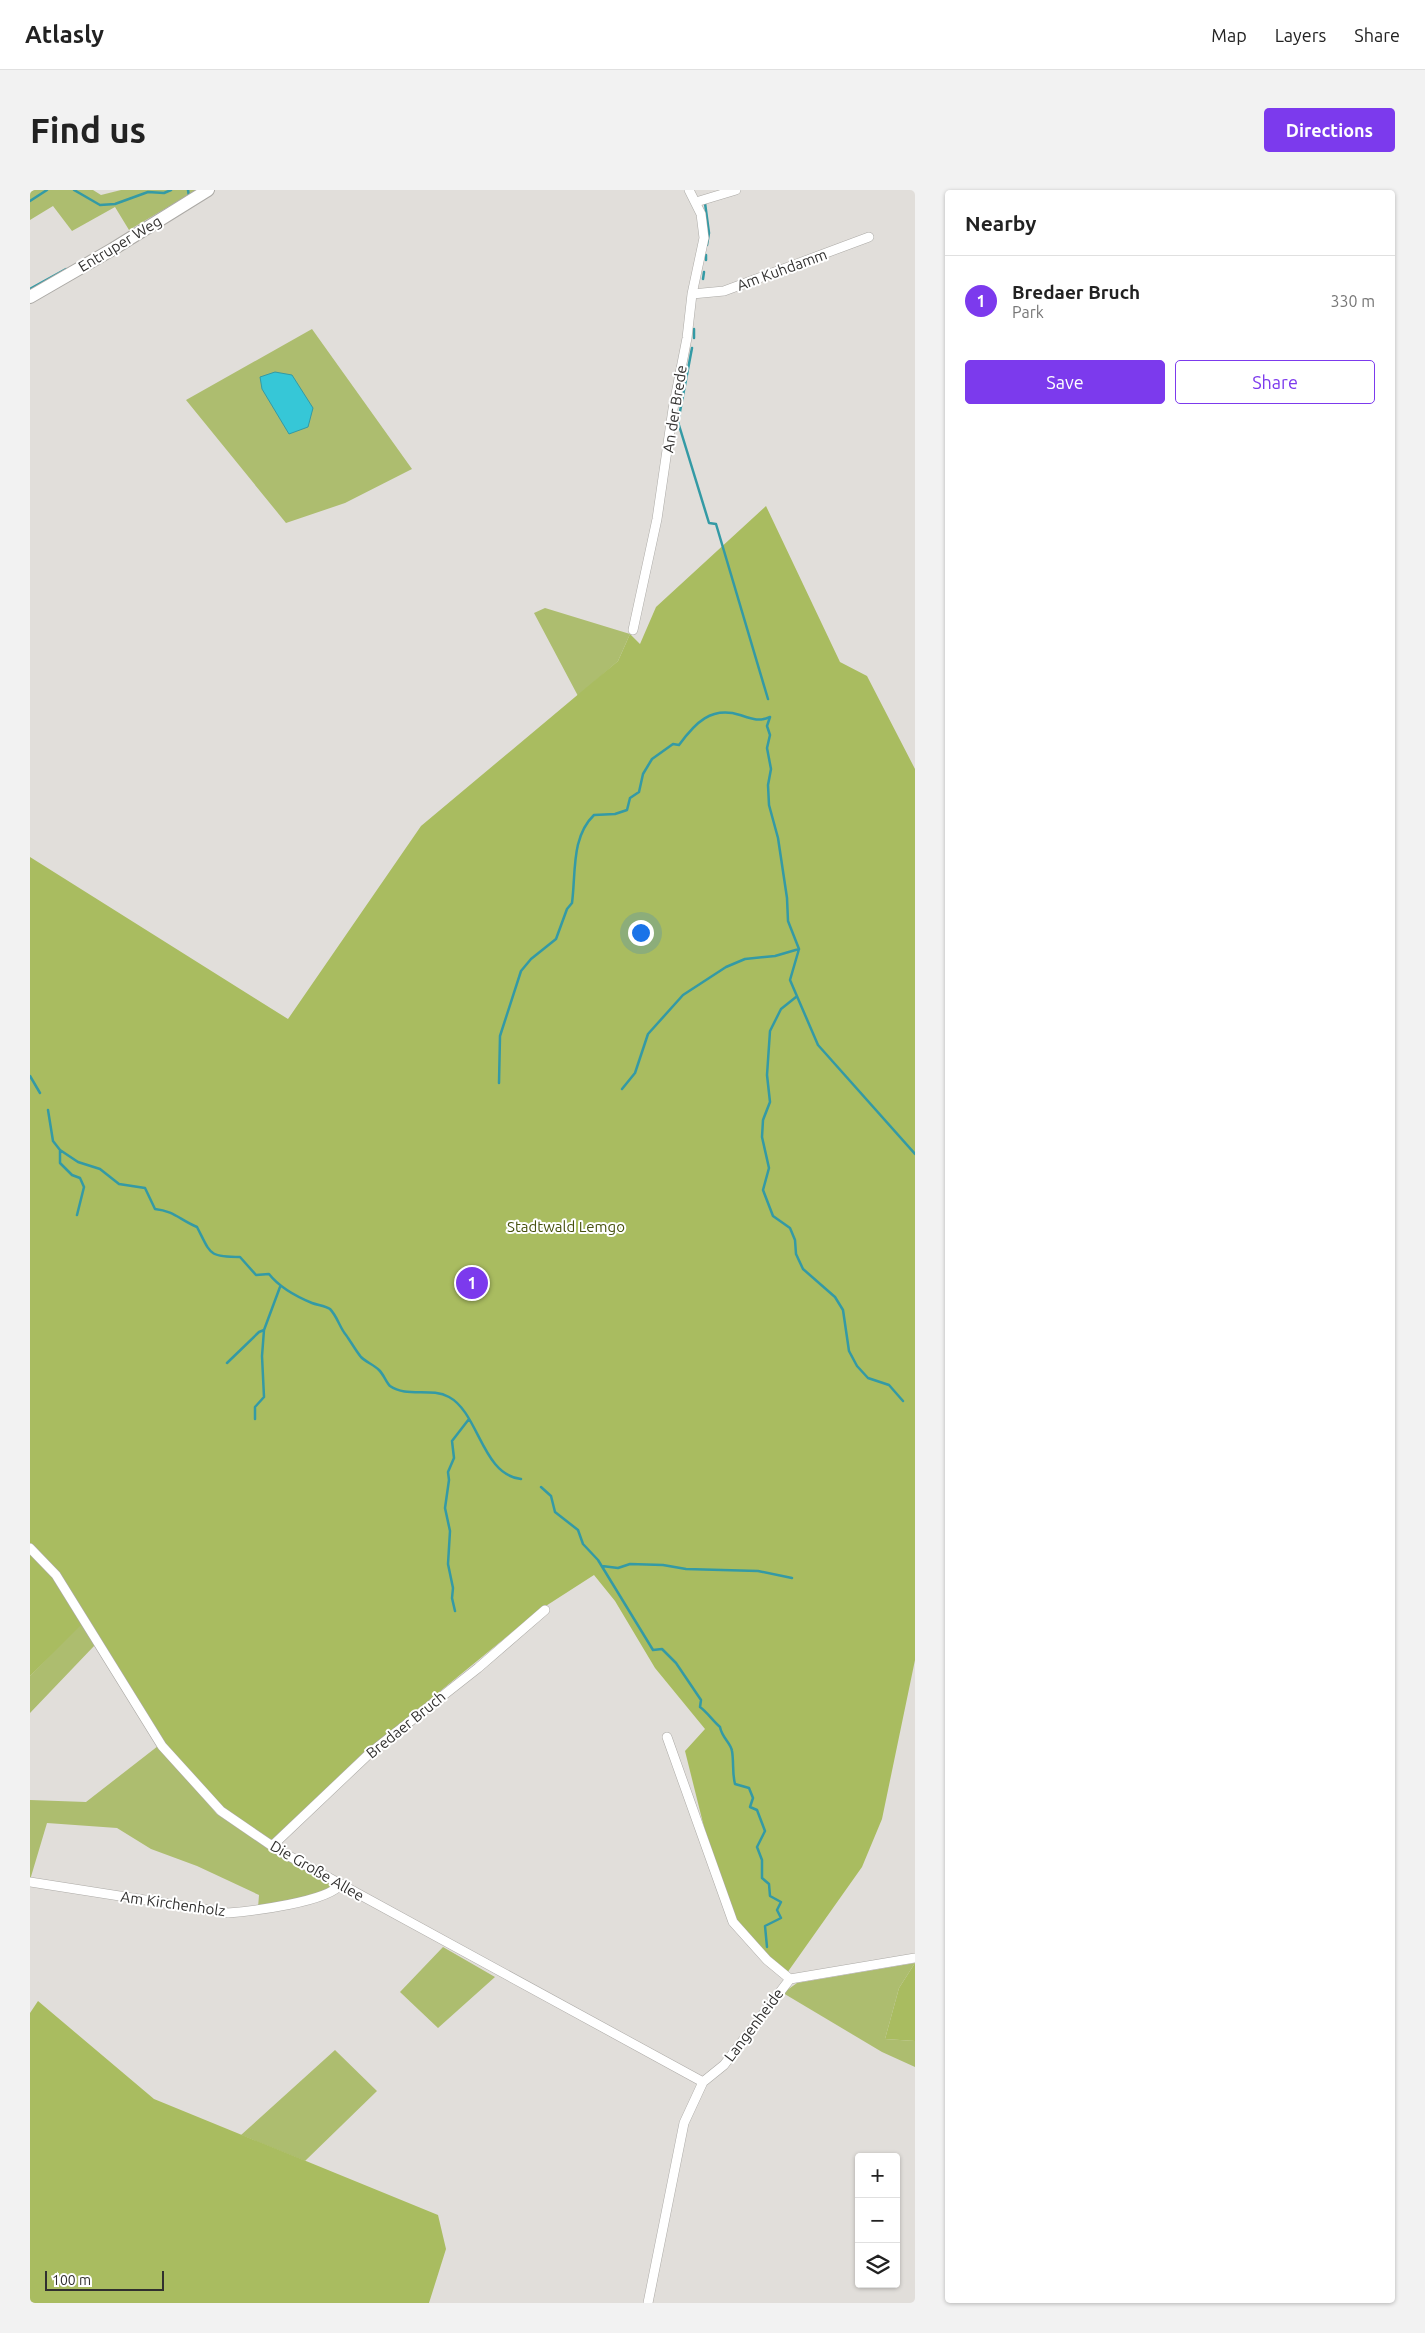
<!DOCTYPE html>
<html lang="en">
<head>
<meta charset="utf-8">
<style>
  :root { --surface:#fff; --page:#f2f2f2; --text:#222; --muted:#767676; --line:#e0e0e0; --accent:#7c3aed }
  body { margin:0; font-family:Ubuntu,sans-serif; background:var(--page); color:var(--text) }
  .controls { position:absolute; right:15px; bottom:15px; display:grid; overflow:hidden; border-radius:5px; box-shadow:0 1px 4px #0004 }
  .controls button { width:45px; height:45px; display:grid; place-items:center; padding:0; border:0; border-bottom:1px solid var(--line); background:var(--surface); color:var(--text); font:25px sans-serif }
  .scale { position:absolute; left:15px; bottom:12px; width:119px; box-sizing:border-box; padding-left:5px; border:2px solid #31302f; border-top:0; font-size:14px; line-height:18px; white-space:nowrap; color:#31302f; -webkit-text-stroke:4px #fff; paint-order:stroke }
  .you { position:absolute; left:610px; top:742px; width:18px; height:18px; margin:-12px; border:4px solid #fff; border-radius:50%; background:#1a73e8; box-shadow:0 0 0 8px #1a73e833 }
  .badge { display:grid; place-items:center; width:32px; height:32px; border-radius:50%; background:var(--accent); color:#fff; font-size:16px; font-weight:700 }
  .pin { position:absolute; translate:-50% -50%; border:2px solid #fff; box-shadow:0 1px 5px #0006 }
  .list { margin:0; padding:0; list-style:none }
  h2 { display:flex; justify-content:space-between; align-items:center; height:65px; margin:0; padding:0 20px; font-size:21px }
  h2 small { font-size:16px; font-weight:400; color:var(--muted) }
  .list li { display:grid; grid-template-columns:32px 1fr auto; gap:15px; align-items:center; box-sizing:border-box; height:90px; padding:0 20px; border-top:1px solid var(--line) }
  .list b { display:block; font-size:19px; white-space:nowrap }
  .list p { margin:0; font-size:16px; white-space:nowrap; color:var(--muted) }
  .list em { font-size:16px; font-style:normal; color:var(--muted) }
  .actions { display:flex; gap:10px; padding:15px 20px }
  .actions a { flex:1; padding:11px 0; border:1px solid var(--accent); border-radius:5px; text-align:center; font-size:18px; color:var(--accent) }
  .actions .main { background:var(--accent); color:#fff }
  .icon { flex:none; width:28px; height:28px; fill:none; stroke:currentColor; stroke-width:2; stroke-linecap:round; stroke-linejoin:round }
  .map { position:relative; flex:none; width:885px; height:2113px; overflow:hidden; border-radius:5px }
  header { display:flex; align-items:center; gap:30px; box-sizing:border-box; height:70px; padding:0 25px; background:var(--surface); border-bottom:1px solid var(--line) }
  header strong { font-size:24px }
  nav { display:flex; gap:28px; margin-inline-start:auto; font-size:18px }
  .intro { display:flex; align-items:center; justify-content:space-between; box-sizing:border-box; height:120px; padding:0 30px }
  h1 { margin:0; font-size:35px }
  .button { padding:12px 22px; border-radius:5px; background:var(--accent); color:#fff; font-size:18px; font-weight:700 }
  main { display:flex; gap:30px; padding:0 30px }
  aside { flex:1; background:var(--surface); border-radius:5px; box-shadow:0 1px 4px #0004 }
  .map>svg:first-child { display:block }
  .green { fill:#adbd6f }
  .forest { fill:#a9bc60 }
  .water { fill:#36c7d7; stroke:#349aa5 }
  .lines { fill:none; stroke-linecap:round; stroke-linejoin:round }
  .stream { stroke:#349aa5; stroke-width:2.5 }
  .minor-casing { stroke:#acaaa6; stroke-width:10 }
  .secondary-casing { stroke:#acaaa6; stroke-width:14 }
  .minor { stroke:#fff; stroke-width:9 }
  .secondary { stroke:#fff; stroke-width:12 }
  .labels { text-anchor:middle; stroke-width:4; stroke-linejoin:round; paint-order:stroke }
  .street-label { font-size:15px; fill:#31302f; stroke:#fff }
  .park-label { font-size:15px; fill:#47520e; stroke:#fff }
</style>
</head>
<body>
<header>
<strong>Atlasly</strong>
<nav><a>Map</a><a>Layers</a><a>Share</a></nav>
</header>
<div class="intro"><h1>Find us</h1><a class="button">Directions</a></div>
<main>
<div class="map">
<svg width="885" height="2113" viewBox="0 0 885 2113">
  <rect width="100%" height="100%" fill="#e1deda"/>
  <!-- green -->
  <path class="green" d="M4 0H63L71 5 91 0H167L99 40 85 17 42 41 23 16 0 30V2Z
    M282 139 382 279 315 313 256 333 156 210Z
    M515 418 600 444 588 471 548 506 504 423Z
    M51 1433 65 1455 0 1523V1486Z
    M128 1556 187 1624 237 1658 302 1694V1698L280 1707 228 1718 229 1705 167 1676 121 1659 87 1638 17 1633 0 1690V1610L56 1612Z
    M413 1757 465 1787 408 1838 370 1802Z
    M885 1773 869 1798 855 1849 885 1851V1877L852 1862 753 1803 767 1793Z
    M305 1860 347 1901 275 1971 211 1945Z"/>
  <!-- forest -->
  <path class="forest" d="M736 316 810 472 837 486 885 579V1470L852 1629 832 1677 757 1783 739 1769 706 1730 674 1637 655 1561 675 1539 625 1478 585 1411 564 1385 508 1421 353 1548 247 1649H236L192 1619 136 1555 58 1428 0 1486V667L258 829 391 636 588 471 600 444 610 454 626 417Z
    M885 1773V1851L855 1849 869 1798Z
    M8 1811 124 1909 408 2025 416 2059 399 2113H0V1823Z"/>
  <!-- water -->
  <path class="water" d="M245 182 262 185 283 218 278 237 259 244 232 199 230 187Z"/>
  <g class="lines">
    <!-- stream -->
    <path class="stream" d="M44 0 70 15 85 14 118 2 134 3 141 0
      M158 0 159 7
      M0 11 17 0
      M675 13 679 43 677 55
      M676 70V65
      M673 89 674 82
      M0 99 36 79
      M664 148V139
      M662 158 648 232 679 333 686 334 738 509
      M740 527 737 536 740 545 737 558 741 579 738 595 739 615 748 648 757 708 758 731 769 759 760 790 788 855 885 964
      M766 807 751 819 740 841 737 885 740 912 733 930 732 947 739 978 733 1000 743 1026 760 1038 765 1050 766 1064 773 1079 805 1107 813 1120 819 1161 827 1176 838 1188 859 1195 873 1211
      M0 886 10 903
      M469 893 470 846 491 781 501 769 526 749 537 719 542 713C546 683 541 647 564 625L585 624 597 620 600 608 609 602 613 584 622 569 643 554 649 555C665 533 681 516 710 525 722 529 729 532 740 527
      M592 899 605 883 618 844 653 805 696 777 715 769 745 766 769 759
      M18 920 23 951 30 960 48 972 70 979 89 994 115 998 125 1019C144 1021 150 1030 167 1037 181 1064 178 1067 210 1067L226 1085 239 1084C250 1098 265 1106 282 1113 287 1115 296 1116 300 1119 307 1126 310 1138 316 1145 321 1152 326 1161 331 1167 336 1172 344 1175 349 1180 354 1185 356 1192 360 1196 377 1208 401 1197 419 1207 449 1223 452 1285 491 1289
      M30 960V973L42 985 50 988 54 997 47 1025
      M197 1173 229 1142 234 1140
      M225 1229V1217L234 1207 232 1166 234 1140 250 1097
      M511 1297 521 1306 525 1322 548 1340 553 1354 568 1370 623 1460 632 1459 646 1473 671 1510 670 1517C678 1523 682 1530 690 1537 692 1548 701 1553 702 1561 704 1573 702 1582 705 1594L719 1598 723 1608 720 1617 727 1620 735 1641 727 1657 732 1670V1688L739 1694 740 1706 751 1712 747 1720 751 1728 735 1736 737 1757
      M572 1376 588 1378 600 1374 633 1375 656 1379 728 1381 762 1388
      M425 1421 422 1408 423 1398 418 1374 420 1341 415 1318 419 1290 418 1282 424 1268 422 1251 439 1229"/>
    <!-- minor casing -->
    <g class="minor-casing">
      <path id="minor" d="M666 12 706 0
        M662 104 694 101 839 47
        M603 440 627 329 643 219 657 148 662 104 674 48 671 24 659 0
        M0 1358 26 1385 132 1556 191 1621 248 1660 673 1892
        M637 1547 703 1732 737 1770 760 1789
        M242 1656 340 1563 448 1478 515 1420
        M0 1692 198 1723C222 1721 298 1712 311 1694
        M618 2113 654 1933 673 1892 694 1875 760 1789 885 1768"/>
    </g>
    <!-- secondary casing -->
    <g class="secondary-casing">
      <path id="secondary" d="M0 107 83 59 178 0"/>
    </g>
    <!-- minor -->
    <use href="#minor" class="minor"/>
    <!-- secondary -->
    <use href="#secondary" class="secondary"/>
  </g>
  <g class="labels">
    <!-- street labels -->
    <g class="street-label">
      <text transform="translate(90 54) rotate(-31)" y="5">Entruper Weg</text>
      <text transform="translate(752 80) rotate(-20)" y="5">Am Kuhdamm</text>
      <text transform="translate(645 219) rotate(-81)" y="5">An der Brede</text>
      <text transform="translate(376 1535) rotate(-39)" y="5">Bredaer Bruch</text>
      <text transform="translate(287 1681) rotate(30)" y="5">Die Große Allee</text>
      <text transform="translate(143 1714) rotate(8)" y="5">Am Kirchenholz</text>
      <text transform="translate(724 1835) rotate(-53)" y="5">Langenheide</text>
    </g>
    <!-- park labels -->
    <g class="park-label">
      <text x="536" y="1042">Stadtwald Lemgo</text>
    </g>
  </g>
</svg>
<div class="controls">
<button>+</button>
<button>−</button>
<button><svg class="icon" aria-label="layers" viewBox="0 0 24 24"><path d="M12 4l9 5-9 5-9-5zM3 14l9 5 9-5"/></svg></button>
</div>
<div class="scale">100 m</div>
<div class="you"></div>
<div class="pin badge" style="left:442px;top:1093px">1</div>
</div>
<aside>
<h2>Nearby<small></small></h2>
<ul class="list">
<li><span class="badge">1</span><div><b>Bredaer Bruch</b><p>Park</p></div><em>330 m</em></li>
</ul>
<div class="actions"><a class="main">Save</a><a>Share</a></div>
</aside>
</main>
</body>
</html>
